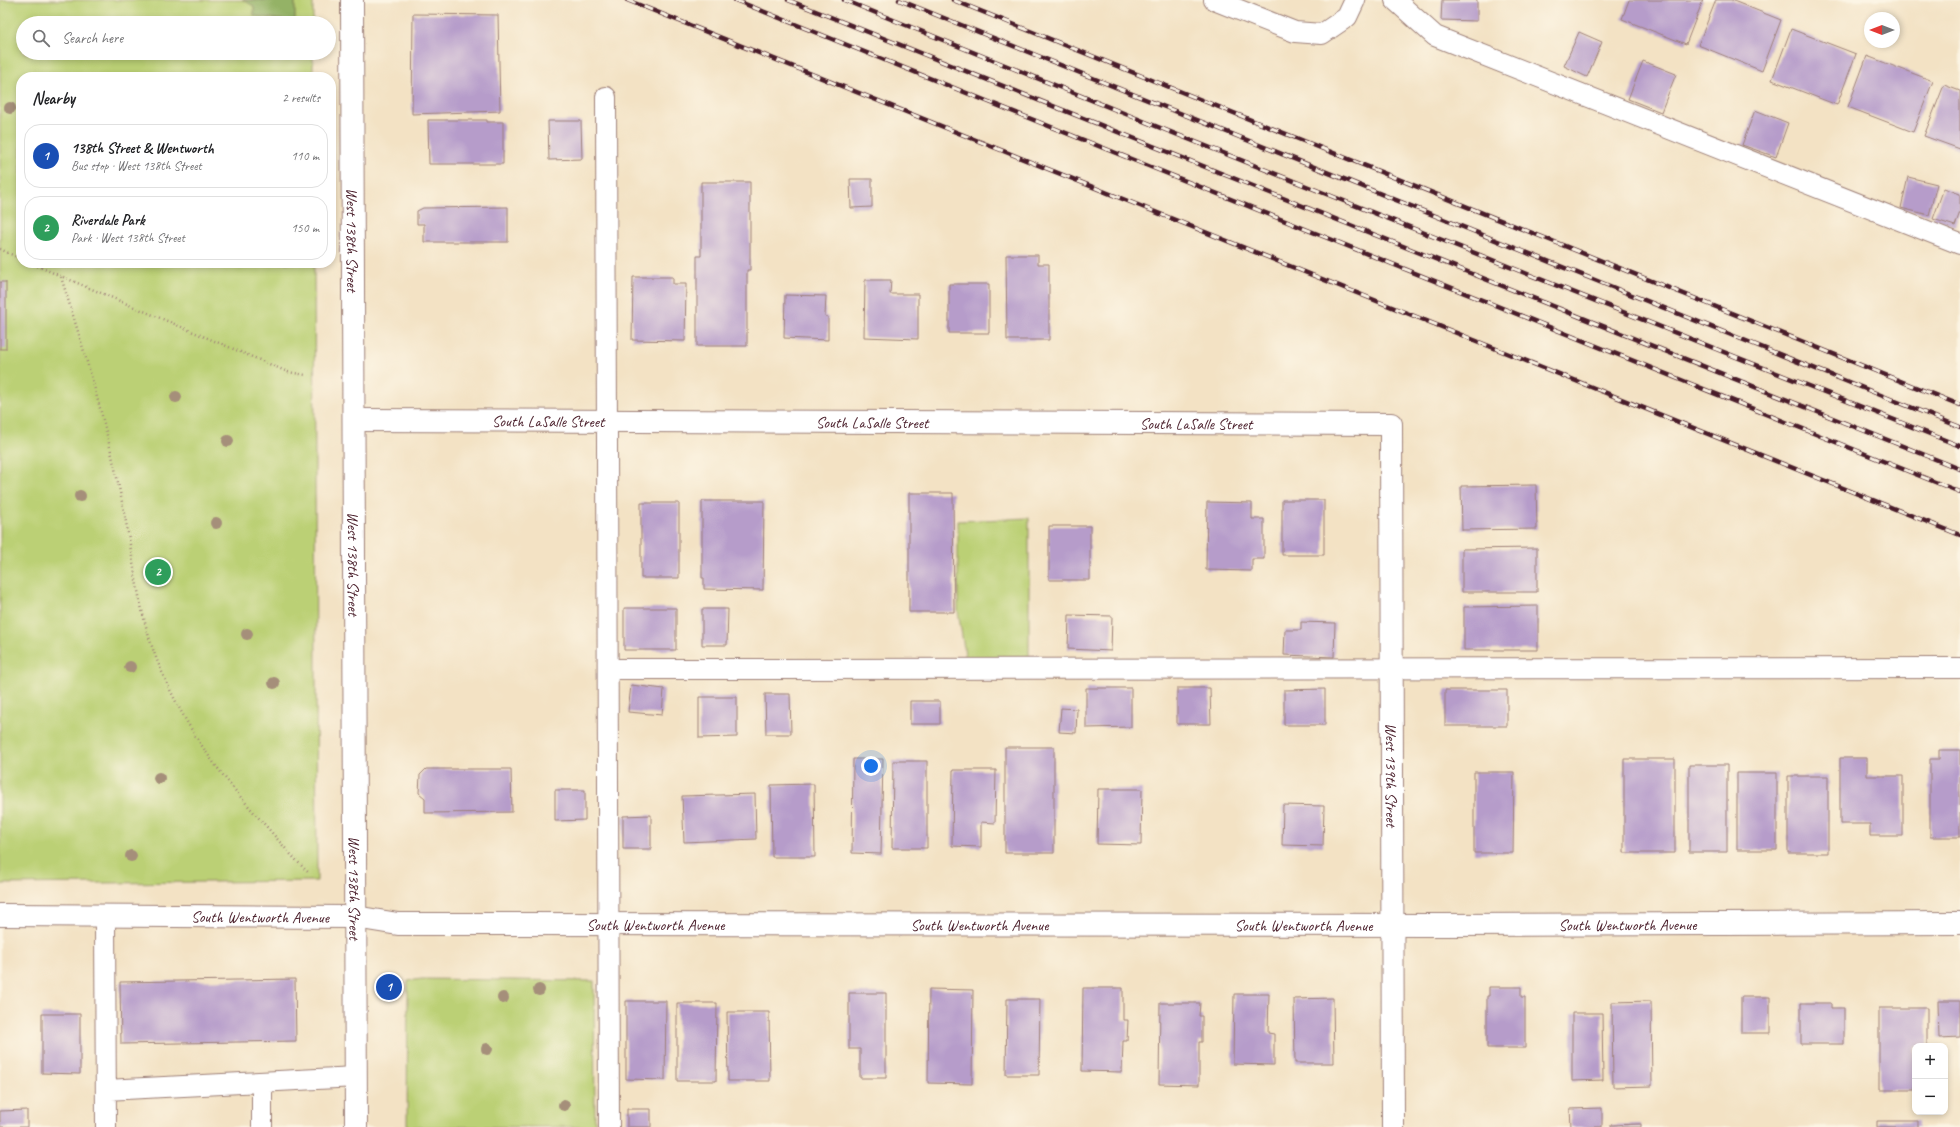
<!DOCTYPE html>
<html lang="en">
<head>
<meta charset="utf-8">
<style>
  :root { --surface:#fff; --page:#f6f6f6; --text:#202124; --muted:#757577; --line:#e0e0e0; --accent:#1a73e8 }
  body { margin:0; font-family:Caveat,sans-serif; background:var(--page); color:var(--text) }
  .controls { position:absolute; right:12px; bottom:12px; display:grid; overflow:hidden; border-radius:8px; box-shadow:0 2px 6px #0003 }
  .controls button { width:36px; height:36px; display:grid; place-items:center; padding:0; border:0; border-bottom:1px solid var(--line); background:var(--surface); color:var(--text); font:20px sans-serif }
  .compass { position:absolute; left:1864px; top:12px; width:36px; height:36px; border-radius:50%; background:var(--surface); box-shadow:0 2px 6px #0003; rotate:270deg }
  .you { position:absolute; left:871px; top:766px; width:14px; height:14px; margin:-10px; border:3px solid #fff; border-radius:50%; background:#1a73e8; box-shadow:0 0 0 6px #1a73e833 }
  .badge { display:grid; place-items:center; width:26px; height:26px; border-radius:50%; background:var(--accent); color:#fff; font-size:13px; font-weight:700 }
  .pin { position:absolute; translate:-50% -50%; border:2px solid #fff; box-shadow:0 1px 4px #0006 }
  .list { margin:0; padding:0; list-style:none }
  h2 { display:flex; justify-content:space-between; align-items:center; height:52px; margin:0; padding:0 16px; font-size:17px }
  h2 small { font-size:13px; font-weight:400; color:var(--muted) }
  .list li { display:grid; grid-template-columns:26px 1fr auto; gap:12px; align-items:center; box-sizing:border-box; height:64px; margin:0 8px 8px; padding:0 8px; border:1px solid var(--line); border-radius:16px }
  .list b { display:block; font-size:15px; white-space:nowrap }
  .list p { margin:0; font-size:13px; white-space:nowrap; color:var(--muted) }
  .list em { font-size:13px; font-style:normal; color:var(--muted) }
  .icon { flex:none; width:22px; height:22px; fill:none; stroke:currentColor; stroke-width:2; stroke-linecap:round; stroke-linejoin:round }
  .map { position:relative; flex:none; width:1960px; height:1127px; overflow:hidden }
  .search { position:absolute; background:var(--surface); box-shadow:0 2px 6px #0003; left:16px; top:16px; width:320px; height:44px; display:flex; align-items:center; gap:10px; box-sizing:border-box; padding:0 14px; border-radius:22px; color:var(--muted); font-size:15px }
  .panel { position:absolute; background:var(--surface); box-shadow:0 2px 6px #0003; left:16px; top:72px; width:320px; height:196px; border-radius:16px }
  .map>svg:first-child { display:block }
  .green { fill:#bbd074; stroke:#827850 }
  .forest { fill:#94b266; stroke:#6f6848 }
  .building { fill:#b69cca }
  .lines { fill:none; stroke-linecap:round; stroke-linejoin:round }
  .lane-casing { stroke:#9e8078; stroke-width:22 }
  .street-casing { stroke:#9e8078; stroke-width:24 }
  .secondary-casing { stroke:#9e8078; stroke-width:24 }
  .path { stroke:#9e8078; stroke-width:2.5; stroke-dasharray:1 3; stroke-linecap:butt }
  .lane { stroke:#fff; stroke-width:20 }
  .street { stroke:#fff; stroke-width:22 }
  .secondary { stroke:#fff; stroke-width:22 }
  .rail-casing { stroke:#4a1f2b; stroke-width:4.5 }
  .rail { stroke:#fcf5e5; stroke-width:3; stroke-dasharray:9; stroke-linecap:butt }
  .tree { fill:#a58f7a }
  .labels { text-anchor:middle; stroke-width:3; stroke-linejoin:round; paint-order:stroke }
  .street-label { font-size:16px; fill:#4a1f2b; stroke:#fcf5e5 }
</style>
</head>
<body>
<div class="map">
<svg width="1960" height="1127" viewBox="0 0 1960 1127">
  <rect width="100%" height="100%" fill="#fcf5e5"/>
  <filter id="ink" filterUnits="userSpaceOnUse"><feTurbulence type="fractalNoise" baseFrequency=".025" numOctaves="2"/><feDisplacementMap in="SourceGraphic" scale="8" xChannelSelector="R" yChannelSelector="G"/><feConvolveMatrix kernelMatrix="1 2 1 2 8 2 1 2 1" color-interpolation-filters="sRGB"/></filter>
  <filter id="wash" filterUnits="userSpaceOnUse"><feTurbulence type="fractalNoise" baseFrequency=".012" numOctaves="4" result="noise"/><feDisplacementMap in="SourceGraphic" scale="16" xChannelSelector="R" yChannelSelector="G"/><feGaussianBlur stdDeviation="0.9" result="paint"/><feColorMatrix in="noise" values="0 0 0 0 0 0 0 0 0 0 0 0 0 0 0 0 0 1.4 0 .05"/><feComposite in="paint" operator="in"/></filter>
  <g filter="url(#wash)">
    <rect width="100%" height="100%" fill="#f3e2c4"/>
    <!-- green -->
    <path class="green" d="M0 0H313V23H23V53H313V77H21V263H314L317 881 0 884Z
      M1029 518V660L966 661 958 611V521Z
      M422 979 594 981 595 1127H407L408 981Z"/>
    <!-- forest -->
    <path class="forest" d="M243 0H295V22L254 16V6Z"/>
    <g id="blocks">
      <!-- building -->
      <path class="building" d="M1442 0H1477V21L1441 20Z
        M1629 0H1703L1686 44 1622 19Z
        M1716 0H1731L1781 20 1762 71 1698 45Z
        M413 14 498 15 500 111 412 114Z
        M1791 29 1856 54 1837 105 1772 80Z
        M1579 32 1602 42 1587 77 1564 66Z
        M1867 56 1933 81 1913 132 1848 107Z
        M1643 61 1676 74 1661 112 1628 99Z
        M1944 85 1960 91V149L1924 136Z
        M1755 110 1788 123 1776 157 1742 145Z
        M428 120H487V122H503V164H429Z
        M548 121H581L582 159 549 160Z
        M1908 177 1937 184 1929 215 1901 208Z
        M850 179H872V207L851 208Z
        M701 182H750V270H747V346H697V256H701Z
        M1944 188 1960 194V212L1955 226 1933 219Z
        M508 207V242H424V224H417V211L423 208Z
        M1006 255H1038V264H1049V340H1007Z
        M633 277H673V284H686L685 341 632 340Z
        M865 280H891L890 294H918V339L864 337Z
        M0 282H6V349H0Z
        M949 284H989V333H949Z
        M785 295 826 296 825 316 828 317V340L784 338Z
        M1536 485 1537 529 1462 530 1461 486Z
        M909 493H953L954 612H909Z
        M1282 500H1324V555H1282Z
        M702 501H764L763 590 704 589V578H702Z
        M1207 502 1252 503V519H1264V559H1252V571L1206 570Z
        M641 503H679V578H641Z
        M1049 526H1090V580H1049Z
        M1537 548V592H1462V549Z
        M1538 606V650H1464V607Z
        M624 608H676V650H624Z
        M702 609H728L727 645H702Z
        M1069 615 1112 616 1111 651 1068 649Z
        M1301 622 1335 623 1334 657 1284 655 1285 630H1301Z
        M631 685 664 689 662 715 628 712Z
        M1086 688H1131V727L1086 728Z
        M1177 688H1210L1211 724H1177Z
        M1325 689V725H1284V690Z
        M1445 690H1507V726H1445Z
        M765 694H790L791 734H766Z
        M699 697H737V737L699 738Z
        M910 701H940V724H910Z
        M1061 708 1077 709 1076 733 1059 732Z
        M1005 747H1054V853H1005Z
        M1939 750H1960V837H1930V759H1939Z
        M1840 758H1867V776H1903V836H1870V824H1840Z
        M853 759H883L881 854 852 853Z
        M1624 759H1675V853H1624Z
        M893 761H927V848H892Z
        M1689 765H1727V852H1689Z
        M426 769H511L512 812 425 813V798L419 793 420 775Z
        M953 770H996L995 823 981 822V847L952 846Z
        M1474 772H1514L1513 853H1474Z
        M1737 773H1777V850H1737Z
        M1788 776H1828V853H1788Z
        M814 784 815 857H772L771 785Z
        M1098 789H1142L1141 845 1097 844Z
        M555 790H585V820L555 821Z
        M755 794 756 839 684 842 682 796Z
        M1283 805 1324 806 1323 846 1282 845Z
        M651 815V849H623V816Z
        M295 979 296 1041 121 1044 120 982Z
        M1489 987H1521V997H1525V1048H1487V996H1489Z
        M1083 988H1123V1020H1128L1127 1041H1123L1122 1072 1082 1071Z
        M929 989 973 990 972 1084 928 1083Z
        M849 993H886V1078H860V1049H849Z
        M1234 994H1269L1268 1033 1274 1034V1065L1233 1064Z
        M1741 997H1770V1033H1741Z
        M1333 998 1334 1063H1295L1294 999Z
        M1007 999H1040L1039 1075H1006Z
        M626 1001H666L665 1080 626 1079Z
        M1651 1001 1652 1086 1613 1087 1612 1002Z
        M1938 1001H1960V1037L1939 1038Z
        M677 1003H717L716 1081H677Z
        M1160 1003H1200L1199 1016H1202V1042H1199V1085L1159 1084Z
        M1801 1003H1831V1008H1844V1044H1801Z
        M1879 1008H1927V1046H1915V1090H1879Z
        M727 1012H769L770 1081H728Z
        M1572 1013H1602L1603 1080 1572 1081Z
        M42 1014H80V1074L42 1073Z
        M1602 1108V1127H1571L1570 1109Z
        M627 1109H651V1127H627Z
        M27 1110V1127H0V1111Z
        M1877 1121H1918V1127H1877Z
        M1641 1124V1127H1611V1125Z"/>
    </g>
  </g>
  <g filter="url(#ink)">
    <use href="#blocks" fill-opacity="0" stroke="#9e8078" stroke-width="1"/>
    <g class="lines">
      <!-- lane casing -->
      <g class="lane-casing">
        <path id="lane" d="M1214 0 1295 32 1322 34 1347 17 1355 0
          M1395 0 1435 36 1960 244
          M606 97 609 1127
          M608 669 1960 668
          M105 916 106 1127
          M262 1082V1127
          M106 1090 356 1077"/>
      </g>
      <!-- street casing -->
      <g class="street-casing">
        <g id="street">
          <path id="s1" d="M354 420 1391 424 1393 1127"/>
          <path id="s2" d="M0 915 355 917 398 924 1437 925 1960 923"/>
        </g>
      </g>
      <!-- secondary casing -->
      <g class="secondary-casing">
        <g id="secondary">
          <path id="s3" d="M352 0 356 1127"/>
        </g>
      </g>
      <!-- path -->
      <path class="path" d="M0 249 21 259
        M30 263 288 372 306 375
        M61 277C85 353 108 429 123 507 134 559 138 615 159 665 186 730 219 774 266 826 280 842 293 858 308 872"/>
      <!-- lane -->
      <use href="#lane" class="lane"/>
      <!-- street -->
      <use href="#street" class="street"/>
      <!-- secondary -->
      <use href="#secondary" class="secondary"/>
      <!-- rail casing -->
      <g class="rail-casing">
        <path id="rail" d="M627 0 1960 535
          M735 0 1960 492
          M788 0 1960 469
          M844 0 1158 127 1960 446
          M899 0 1960 427
          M953 0 1960 405"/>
      </g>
      <!-- rail -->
      <use href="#rail" class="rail"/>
    </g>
    <!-- trees -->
    <g class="tree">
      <circle cx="10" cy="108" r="6"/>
      <circle cx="176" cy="397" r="6"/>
      <circle cx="228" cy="441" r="6"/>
      <circle cx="80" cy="496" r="6"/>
      <circle cx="216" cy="523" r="6"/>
      <circle cx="247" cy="634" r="6"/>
      <circle cx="130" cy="667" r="6"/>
      <circle cx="274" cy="683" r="6"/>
      <circle cx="159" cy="778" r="6"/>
      <circle cx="131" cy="856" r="6"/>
      <circle cx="539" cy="990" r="6"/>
      <circle cx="503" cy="998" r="6"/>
      <circle cx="487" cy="1049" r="6"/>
      <circle cx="564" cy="1105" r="6"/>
    </g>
  </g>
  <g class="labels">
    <!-- street labels -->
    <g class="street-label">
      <text dy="6" stroke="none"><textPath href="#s3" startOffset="240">West 138th Street</textPath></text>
      <text dy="6" stroke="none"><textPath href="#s1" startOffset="194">South LaSalle Street</textPath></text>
      <text dy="6" stroke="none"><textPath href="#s1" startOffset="518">South LaSalle Street</textPath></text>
      <text dy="6" stroke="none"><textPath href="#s1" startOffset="842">South LaSalle Street</textPath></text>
      <text dy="6" stroke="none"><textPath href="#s3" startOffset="564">West 138th Street</textPath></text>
      <text dy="6" stroke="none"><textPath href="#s1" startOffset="1388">West 139th Street</textPath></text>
      <text dy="6" stroke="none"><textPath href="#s3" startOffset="888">West 138th Street</textPath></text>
      <text dy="6" stroke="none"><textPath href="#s2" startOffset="260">South Wentworth Avenue</textPath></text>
      <text dy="6" stroke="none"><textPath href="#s2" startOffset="656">South Wentworth Avenue</textPath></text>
      <text dy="6" stroke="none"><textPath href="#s2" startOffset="980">South Wentworth Avenue</textPath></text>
      <text dy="6" stroke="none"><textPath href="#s2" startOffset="1304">South Wentworth Avenue</textPath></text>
      <text dy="6" stroke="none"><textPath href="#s2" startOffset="1628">South Wentworth Avenue</textPath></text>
    </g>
  </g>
</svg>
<div class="controls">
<button>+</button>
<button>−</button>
</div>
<svg class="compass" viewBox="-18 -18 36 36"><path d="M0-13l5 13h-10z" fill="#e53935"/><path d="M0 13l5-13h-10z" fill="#757577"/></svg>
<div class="you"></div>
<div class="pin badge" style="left:389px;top:987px;background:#1a4fb4">1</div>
<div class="pin badge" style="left:158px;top:572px;background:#2e9e5b">2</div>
<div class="search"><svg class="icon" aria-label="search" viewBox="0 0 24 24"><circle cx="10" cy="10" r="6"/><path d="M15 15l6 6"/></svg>Search here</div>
<section class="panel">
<h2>Nearby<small>2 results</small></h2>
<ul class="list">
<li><span class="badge" style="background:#1a4fb4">1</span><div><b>138th Street &amp; Wentworth</b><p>Bus stop · West 138th Street</p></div><em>110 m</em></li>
<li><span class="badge" style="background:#2e9e5b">2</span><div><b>Riverdale Park</b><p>Park · West 138th Street</p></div><em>150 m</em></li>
</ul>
</section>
</div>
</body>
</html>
